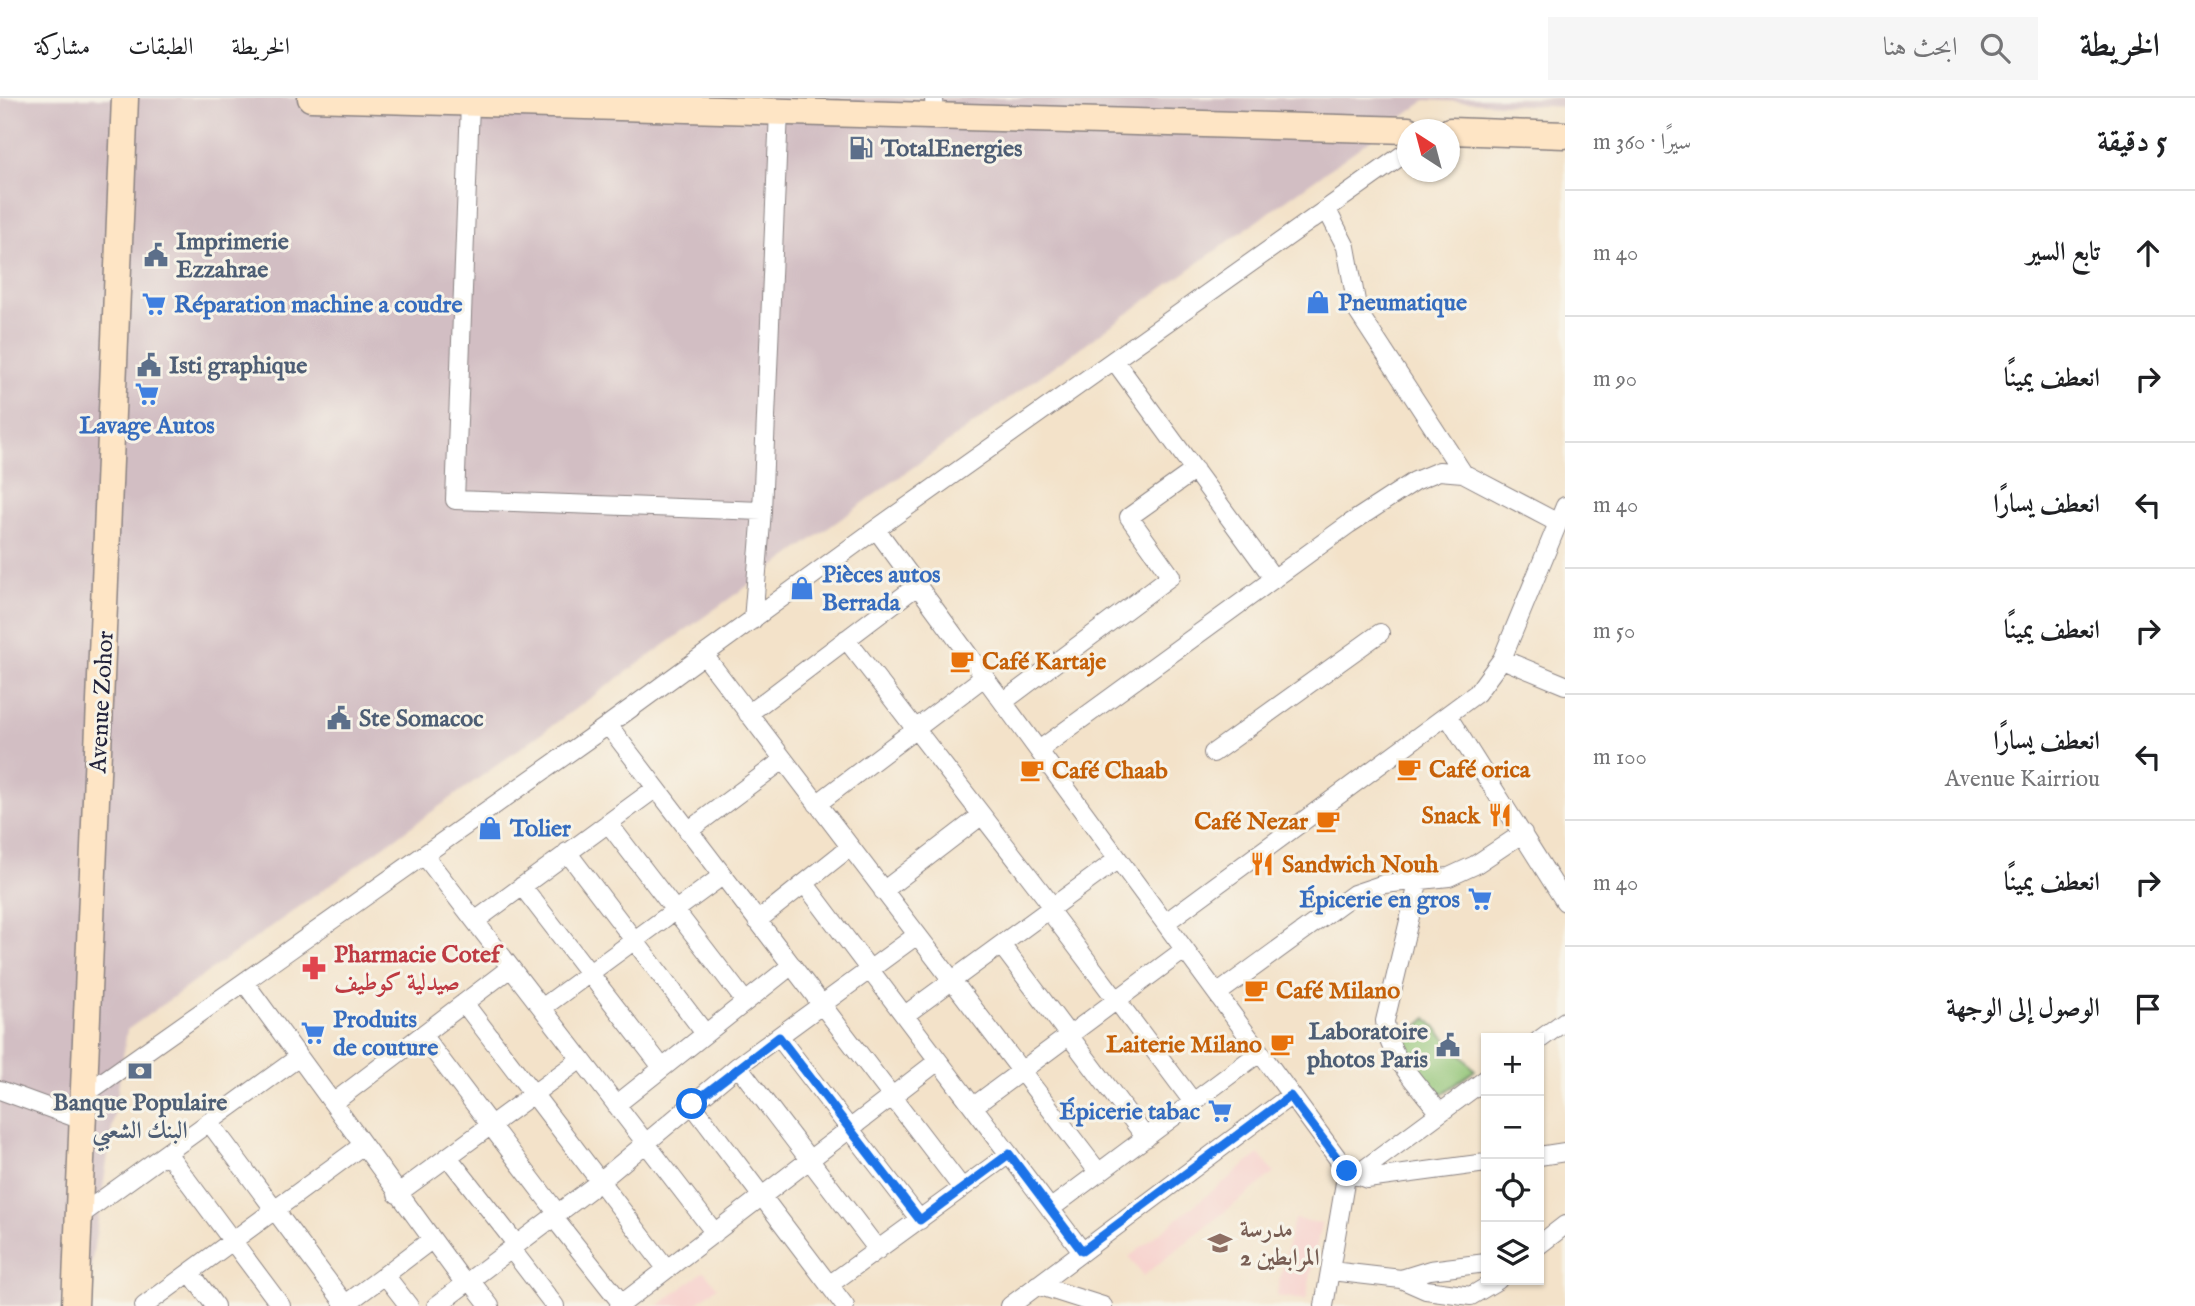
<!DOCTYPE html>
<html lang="ar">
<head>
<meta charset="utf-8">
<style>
  :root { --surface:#fff; --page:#f6f6f6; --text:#202124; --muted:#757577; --line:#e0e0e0 }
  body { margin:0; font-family:"IM FELL English",Amiri,serif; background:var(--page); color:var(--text); direction:rtl }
  .controls { position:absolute; right:21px; bottom:21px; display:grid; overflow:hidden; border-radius:0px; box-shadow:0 2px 5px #0004 }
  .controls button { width:63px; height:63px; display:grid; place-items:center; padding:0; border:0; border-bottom:2px solid var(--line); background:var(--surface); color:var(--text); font:35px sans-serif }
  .compass { position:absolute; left:1397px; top:21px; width:63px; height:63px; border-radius:50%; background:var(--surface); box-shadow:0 2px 5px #0004; rotate:324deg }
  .stop { position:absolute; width:21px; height:21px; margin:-16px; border:5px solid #1a73e8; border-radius:50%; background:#fff }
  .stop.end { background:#1a73e8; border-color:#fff; box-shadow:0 2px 7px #0008 }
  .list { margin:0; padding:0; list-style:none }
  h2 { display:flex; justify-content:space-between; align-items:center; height:91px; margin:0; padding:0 28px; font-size:30px }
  h2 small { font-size:23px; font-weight:400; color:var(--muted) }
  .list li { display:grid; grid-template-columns:46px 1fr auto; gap:21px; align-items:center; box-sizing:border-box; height:126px; padding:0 28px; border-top:2px solid var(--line) }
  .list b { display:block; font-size:26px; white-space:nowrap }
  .list p { margin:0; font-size:23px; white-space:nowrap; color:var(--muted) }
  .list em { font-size:23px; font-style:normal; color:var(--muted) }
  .icon { flex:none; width:38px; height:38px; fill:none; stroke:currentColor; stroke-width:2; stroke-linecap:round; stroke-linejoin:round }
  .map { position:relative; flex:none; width:1565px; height:1208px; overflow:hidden; direction:ltr }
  header { display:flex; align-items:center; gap:42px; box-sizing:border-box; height:98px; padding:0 35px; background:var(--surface); border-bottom:2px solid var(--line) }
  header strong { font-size:33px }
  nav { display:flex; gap:38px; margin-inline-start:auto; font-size:24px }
  .search { width:490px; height:63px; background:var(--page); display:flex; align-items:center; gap:18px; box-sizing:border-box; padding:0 24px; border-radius:0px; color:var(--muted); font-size:26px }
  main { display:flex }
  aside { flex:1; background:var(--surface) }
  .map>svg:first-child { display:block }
  .built { fill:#f7d0cc }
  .industrial { fill:#d2bec3 }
  .green { fill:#91c476; stroke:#5a7358; stroke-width:2 }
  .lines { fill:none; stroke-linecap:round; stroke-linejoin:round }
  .street-casing { stroke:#8a8282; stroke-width:20 }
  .secondary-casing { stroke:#8a8282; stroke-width:29 }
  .street { stroke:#fff; stroke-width:18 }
  .secondary { stroke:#fee5c5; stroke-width:26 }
  .route { stroke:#1a73e8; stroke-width:9 }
  .labels { text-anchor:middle; stroke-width:6; stroke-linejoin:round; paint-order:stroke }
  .service-label { font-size:24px; font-weight:bold; fill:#4e5e75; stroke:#f7f3e8; text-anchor:start }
  .shop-label { font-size:24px; font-weight:bold; fill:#366cbe; stroke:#f7f3e8; text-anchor:start }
  .food-label { font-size:24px; font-weight:bold; fill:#c56008; stroke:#f7f3e8; text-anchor:start }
  .street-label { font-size:24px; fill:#22223b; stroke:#f7f3e8 }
  .health-label { font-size:24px; font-weight:bold; fill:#be3a42; stroke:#f7f3e8; text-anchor:start }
  .education-label { font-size:24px; font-weight:bold; fill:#785e54; stroke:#f7f3e8; text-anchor:start }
</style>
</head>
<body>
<header>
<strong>الخريطة</strong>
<div class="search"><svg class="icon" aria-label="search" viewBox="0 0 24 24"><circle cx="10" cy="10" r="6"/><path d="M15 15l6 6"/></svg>ابحث هنا</div>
<nav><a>الخريطة</a><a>الطبقات</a><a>مشاركة</a></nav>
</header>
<main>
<aside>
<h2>5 دقيقة<small>سيرًا · 360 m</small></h2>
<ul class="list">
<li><svg class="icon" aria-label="ahead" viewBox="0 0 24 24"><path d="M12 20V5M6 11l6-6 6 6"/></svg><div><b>تابع السير</b></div><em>40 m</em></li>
<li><svg class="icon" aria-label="right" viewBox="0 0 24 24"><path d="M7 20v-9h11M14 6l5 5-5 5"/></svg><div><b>انعطف يمينًا</b></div><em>90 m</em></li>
<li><svg class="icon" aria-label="left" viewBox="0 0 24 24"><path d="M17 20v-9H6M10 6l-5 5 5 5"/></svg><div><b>انعطف يسارًا</b></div><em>40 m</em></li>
<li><svg class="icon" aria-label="right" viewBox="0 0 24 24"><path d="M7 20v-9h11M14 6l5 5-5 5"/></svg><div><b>انعطف يمينًا</b></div><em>50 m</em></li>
<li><svg class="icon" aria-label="left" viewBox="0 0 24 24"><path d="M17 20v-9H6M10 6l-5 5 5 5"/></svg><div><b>انعطف يسارًا</b><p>Avenue Kairriou</p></div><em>100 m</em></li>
<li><svg class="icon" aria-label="right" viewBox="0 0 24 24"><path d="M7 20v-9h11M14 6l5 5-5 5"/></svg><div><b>انعطف يمينًا</b></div><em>40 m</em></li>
<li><svg class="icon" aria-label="arrive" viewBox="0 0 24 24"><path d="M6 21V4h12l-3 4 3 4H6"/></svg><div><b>الوصول إلى الوجهة</b></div></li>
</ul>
</aside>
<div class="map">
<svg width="1565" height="1208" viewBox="0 0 1565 1208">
  <rect width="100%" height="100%" fill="#f7f3e8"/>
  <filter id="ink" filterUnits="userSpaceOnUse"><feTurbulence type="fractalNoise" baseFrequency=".0143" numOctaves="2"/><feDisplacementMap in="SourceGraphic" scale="14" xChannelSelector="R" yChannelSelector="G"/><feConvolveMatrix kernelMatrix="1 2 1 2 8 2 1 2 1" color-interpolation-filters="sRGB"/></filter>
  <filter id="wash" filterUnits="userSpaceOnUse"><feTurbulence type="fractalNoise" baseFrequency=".00686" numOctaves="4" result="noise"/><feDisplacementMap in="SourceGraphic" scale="28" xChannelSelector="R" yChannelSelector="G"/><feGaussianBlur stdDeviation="1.57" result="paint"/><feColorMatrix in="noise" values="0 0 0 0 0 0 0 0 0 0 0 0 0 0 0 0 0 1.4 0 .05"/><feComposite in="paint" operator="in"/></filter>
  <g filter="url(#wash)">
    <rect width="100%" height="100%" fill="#f3e2c9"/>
    <!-- built -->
    <path class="built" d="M1259 1056 1274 1075 1143 1178 1129 1159Z
      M1294 1121 1321 1125 1306 1202 1276 1198Z
      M704 1173 717 1189 693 1208H658Z"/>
    <!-- industrial -->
    <path class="industrial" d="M0 0H1565V9L1426 2 127 932 85 1208H0Z"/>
    <!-- green -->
    <path class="green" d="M1427 920 1475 972 1431 1004 1392 951Z"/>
  </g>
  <g filter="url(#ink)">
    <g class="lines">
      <!-- street casing -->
      <g class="street-casing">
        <path id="street" d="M934 0 935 19
          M470 6 455 402 762 413
          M1327 112 1346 149 1358 214 1463 375
          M1114 262 1274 481
          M876 431 1347 1073 1367 1081 1486 1065
          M753 522 762 413 779 13
          M846 541 1053 809
          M704 557 1099 1075
          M1502 561 1565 587
          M1003 604 1171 478 1129 419 1195 372
          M748 616 918 487
          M1447 617 1565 804
          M608 627 962 1090
          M1039 652 1349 426 1415 383 1439 373 1463 375 1558 425
          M1213 655 1380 535
          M817 706 984 579
          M608 725 744 902
          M688 733 783 662
          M567 754 704 934
          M424 757 715 1135
          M1419 781 1385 923C1386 957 1420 989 1440 1015L1486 981
          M805 786 1082 1153
          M522 788 661 968
          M883 793 982 717
          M1049 812 1193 1004
          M475 823 656 690
          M757 823 850 749
          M1165 825 1477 595 1502 561 1565 408
          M1002 848 1146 1040
          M245 885 465 1186 436 1208
          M1217 896 1354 796 1384 786 1449 779 1475 767 1523 735
          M464 905 666 1170
          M542 910 722 778
          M905 917 1118 761
          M422 937 558 1116
          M779 939 920 1122
          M1539 942 1565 923
          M738 968 878 1152
          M0 992 82 1022
          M84 997 608 627 876 431 1408 53
          M333 1005 510 870
          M692 1006 845 1208
          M616 1007 792 867
          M974 1008 1184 852
          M209 1024 345 1206
          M167 1055 281 1208
          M1539 1058 1565 1054
          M448 1059 517 1147
          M1355 1078 1440 1015
          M397 1096 581 961
          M1050 1111 1259 955
          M78 1119 299 959
          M554 1120 622 1206
          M1539 1147 1565 1127
          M512 1152 555 1208
          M1331 1173 1401 1181 1426 1192 1471 1198 1498 1182
          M190 1174 215 1208
          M1401 1181 1430 1172 1486 1165
          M470 1182 490 1208
          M465 1186 598 1085 738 968 917 837
          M829 1187 1009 1056
          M1037 1187 1103 1208
          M144 1208 363 1047
          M343 1208 385 1177
          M409 1208 385 1177 431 1142
          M619 1208 938 963
          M1010 1208 1290 998
          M1324 1208 1347 1073"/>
      </g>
      <!-- secondary casing -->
      <g class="secondary-casing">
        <path id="secondary" d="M311 0 1408 32
          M1450 33 1565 37
          M75 1208 125 0"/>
      </g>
      <!-- street -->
      <use href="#street" class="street"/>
      <!-- secondary -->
      <use href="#secondary" class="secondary"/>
    </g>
  </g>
  <g class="lines" filter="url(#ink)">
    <!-- route -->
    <path class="route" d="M692 1006 779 939 920 1122 1009 1056 1082 1153 1290 998 1347 1073"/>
  </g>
  <!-- icons -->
  <defs>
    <g id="fuel-bare" transform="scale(1.89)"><path d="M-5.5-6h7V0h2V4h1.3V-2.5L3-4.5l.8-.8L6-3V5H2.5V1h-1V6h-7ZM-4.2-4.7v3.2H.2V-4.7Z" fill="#5c6f8a" stroke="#f7f3e8" stroke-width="2.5" paint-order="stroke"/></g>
    <g id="civic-bare" transform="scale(1.89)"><path d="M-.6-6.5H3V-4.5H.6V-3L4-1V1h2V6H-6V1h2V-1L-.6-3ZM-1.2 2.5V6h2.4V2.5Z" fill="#5c6f8a" stroke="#f7f3e8" stroke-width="2.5" paint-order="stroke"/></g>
    <g id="shop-bare" transform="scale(1.89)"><path d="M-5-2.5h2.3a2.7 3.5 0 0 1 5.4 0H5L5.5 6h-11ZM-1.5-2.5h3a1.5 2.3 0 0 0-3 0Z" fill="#3f7fe0" stroke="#f7f3e8" stroke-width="2.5" paint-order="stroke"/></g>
    <g id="supermarket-bare" transform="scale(1.89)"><path d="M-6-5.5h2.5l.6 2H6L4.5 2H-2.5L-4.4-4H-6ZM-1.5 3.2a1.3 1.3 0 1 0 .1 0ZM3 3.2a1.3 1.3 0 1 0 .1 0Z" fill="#3f7fe0" stroke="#f7f3e8" stroke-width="2.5" paint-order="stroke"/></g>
    <g id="cafe-bare" transform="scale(1.89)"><path d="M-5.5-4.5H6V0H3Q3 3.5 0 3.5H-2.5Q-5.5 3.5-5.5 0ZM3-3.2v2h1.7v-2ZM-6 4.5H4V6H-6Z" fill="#e8710a" stroke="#f7f3e8" stroke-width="2.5" paint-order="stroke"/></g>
    <g id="restaurant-bare" transform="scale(1.89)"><path d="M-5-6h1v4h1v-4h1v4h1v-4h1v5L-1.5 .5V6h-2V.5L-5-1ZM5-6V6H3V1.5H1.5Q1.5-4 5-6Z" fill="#e8710a" stroke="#f7f3e8" stroke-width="2.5" paint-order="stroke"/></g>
    <g id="pharmacy-bare" transform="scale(1.89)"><path d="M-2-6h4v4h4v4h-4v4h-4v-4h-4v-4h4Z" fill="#e0444e" stroke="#f7f3e8" stroke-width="2.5" paint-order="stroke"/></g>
    <g id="bank-bare" transform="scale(1.89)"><path d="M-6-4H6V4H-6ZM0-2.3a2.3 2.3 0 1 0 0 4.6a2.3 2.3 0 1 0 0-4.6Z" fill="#5c6f8a" stroke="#f7f3e8" stroke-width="2.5" paint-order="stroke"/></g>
    <g id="school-bare" transform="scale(1.89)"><path d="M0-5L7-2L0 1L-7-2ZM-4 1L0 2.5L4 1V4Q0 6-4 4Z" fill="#8d6e63" stroke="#f7f3e8" stroke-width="2.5" paint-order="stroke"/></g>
  </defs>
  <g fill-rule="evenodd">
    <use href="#fuel-bare" x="861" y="50"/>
    <use href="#civic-bare" x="156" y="157"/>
    <use href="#shop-bare" x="1318" y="204"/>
    <use href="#supermarket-bare" x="154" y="206"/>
    <use href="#civic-bare" x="149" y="267"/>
    <use href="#supermarket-bare" x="147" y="296"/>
    <use href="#shop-bare" x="802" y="490"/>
    <use href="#cafe-bare" x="962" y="563"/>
    <use href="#civic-bare" x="339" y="620"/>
    <use href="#cafe-bare" x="1409" y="671"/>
    <use href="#cafe-bare" x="1032" y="672"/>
    <use href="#restaurant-bare" x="1500" y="717"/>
    <use href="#cafe-bare" x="1328" y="723"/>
    <use href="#shop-bare" x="490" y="730"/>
    <use href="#restaurant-bare" x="1262" y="766"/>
    <use href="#supermarket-bare" x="1480" y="801"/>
    <use href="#pharmacy-bare" x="314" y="870"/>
    <use href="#cafe-bare" x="1256" y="892"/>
    <use href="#supermarket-bare" x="313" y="935"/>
    <use href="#cafe-bare" x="1282" y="946"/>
    <use href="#civic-bare" x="1448" y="947"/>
    <use href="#bank-bare" x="140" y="973"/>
    <use href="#supermarket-bare" x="1220" y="1013"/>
    <use href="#school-bare" x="1220" y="1145"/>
  </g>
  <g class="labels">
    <!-- service labels -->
    <g class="service-label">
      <text x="881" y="58">TotalEnergies</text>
      <text x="176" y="151">Imprimerie<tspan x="176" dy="28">Ezzahrae</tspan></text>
      <text x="169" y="275">Isti graphique</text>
      <text x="359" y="628">Ste Somacoc</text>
      <text x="1428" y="941" text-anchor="end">Laboratoire<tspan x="1428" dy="28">photos Paris</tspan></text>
      <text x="140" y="1012" text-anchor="middle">Banque Populaire<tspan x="140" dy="28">البنك الشعبي</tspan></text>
    </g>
    <!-- shop labels -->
    <g class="shop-label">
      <text x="1338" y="212">Pneumatique</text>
      <text x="174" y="214">Réparation machine a coudre</text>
      <text x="147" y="335" text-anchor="middle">Lavage Autos</text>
      <text x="822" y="484">Pièces autos<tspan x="822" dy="28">Berrada</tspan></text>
      <text x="510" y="738">Tolier</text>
      <text x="1460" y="809" text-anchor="end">Épicerie en gros</text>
      <text x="333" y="929">Produits<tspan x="333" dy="28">de couture</tspan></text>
      <text x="1200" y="1021" text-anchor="end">Épicerie tabac</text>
    </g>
    <!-- food labels -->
    <g class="food-label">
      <text x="982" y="571">Café Kartaje</text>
      <text x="1429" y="679">Café orica</text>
      <text x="1052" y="680">Café Chaab</text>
      <text x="1480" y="725" text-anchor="end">Snack</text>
      <text x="1308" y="731" text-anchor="end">Café Nezar</text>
      <text x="1282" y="774">Sandwich Nouh</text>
      <text x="1276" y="900">Café Milano</text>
      <text x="1262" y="954" text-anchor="end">Laiterie Milano</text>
    </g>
    <!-- street labels -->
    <g class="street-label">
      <text transform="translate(101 604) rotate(-87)" y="8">Avenue Zohor</text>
    </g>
    <!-- health labels -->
    <g class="health-label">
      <text x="334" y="864">Pharmacie Cotef<tspan x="334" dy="28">صيدلية كوطيف</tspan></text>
    </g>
    <!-- education labels -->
    <g class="education-label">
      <text x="1240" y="1139">مدرسة<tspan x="1240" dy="28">المرابطين 2</tspan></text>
    </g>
  </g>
</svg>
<div class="controls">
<button>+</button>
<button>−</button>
<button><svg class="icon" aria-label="locate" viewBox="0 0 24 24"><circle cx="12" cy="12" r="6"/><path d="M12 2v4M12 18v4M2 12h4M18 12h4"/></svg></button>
<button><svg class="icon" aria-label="layers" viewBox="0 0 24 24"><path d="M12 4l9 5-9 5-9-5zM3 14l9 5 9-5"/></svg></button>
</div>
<svg class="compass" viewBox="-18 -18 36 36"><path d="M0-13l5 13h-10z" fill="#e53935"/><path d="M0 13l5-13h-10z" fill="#757577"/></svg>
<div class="stop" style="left:692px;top:1006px"></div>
<div class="stop end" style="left:1347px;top:1073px"></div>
</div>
</main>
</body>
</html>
